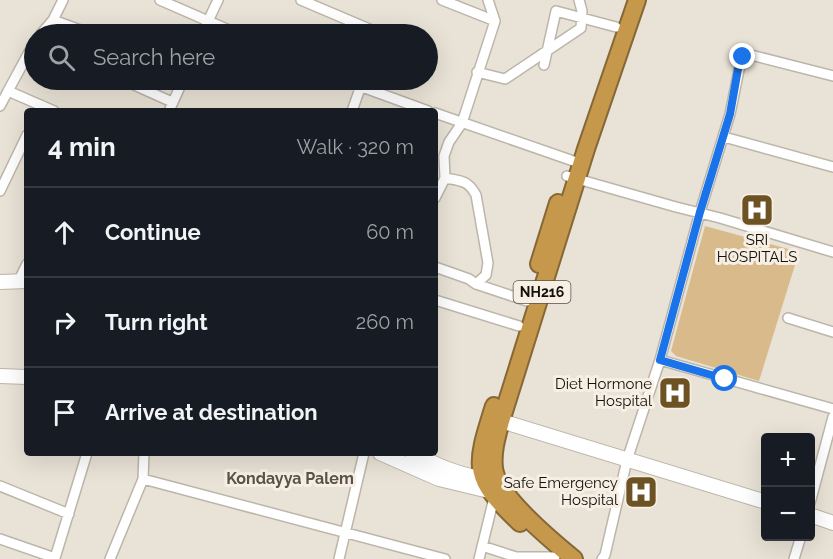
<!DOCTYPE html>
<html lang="en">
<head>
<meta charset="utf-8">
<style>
  :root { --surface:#171b24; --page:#242831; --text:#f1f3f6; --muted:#9ea1a6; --line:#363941 }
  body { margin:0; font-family:Raleway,sans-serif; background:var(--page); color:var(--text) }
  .controls { position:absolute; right:18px; bottom:18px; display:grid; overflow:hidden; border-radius:6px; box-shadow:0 6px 24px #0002 }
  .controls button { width:54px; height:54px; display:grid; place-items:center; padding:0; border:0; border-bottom:2px solid var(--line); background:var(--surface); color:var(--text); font:30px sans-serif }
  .stop { position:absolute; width:18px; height:18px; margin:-14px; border:4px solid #1a73e8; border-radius:50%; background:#fff }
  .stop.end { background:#1a73e8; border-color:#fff; box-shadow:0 2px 6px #0008 }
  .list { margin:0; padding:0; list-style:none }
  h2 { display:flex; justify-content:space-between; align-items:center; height:78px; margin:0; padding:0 24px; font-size:26px }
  h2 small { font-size:20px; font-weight:400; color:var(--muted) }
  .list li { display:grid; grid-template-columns:39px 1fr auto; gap:18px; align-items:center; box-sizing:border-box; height:90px; padding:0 24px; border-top:2px solid var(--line) }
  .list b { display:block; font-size:22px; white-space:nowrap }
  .list em { font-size:20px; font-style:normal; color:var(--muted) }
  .icon { flex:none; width:33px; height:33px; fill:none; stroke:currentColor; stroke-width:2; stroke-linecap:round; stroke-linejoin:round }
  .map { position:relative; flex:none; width:833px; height:559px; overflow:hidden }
  .search { position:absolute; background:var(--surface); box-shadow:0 6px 24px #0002; left:24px; top:24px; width:414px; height:66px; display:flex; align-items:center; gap:15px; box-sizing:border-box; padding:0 21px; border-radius:33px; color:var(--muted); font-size:22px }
  .panel { position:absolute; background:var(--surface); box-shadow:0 6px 24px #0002; left:24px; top:108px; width:414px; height:348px; border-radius:6px }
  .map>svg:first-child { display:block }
  .built { fill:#e1d5c3 }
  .green { fill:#d8ba8b }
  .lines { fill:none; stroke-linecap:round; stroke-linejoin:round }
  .street-casing { stroke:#bcb5aa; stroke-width:12 }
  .secondary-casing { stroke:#bcb5aa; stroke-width:16 }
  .highway-casing { stroke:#866836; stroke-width:20 }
  .street { stroke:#fff; stroke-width:9 }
  .secondary { stroke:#fff; stroke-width:14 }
  .highway { stroke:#c5984c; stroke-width:16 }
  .route { stroke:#1a73e8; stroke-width:8 }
  .labels { text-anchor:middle; stroke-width:6; stroke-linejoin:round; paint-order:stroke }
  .shield { fill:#f7efe3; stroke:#57524c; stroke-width:1.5 }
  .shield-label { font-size:14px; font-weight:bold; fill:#120f0c }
  .poi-label { font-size:15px; fill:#120f0c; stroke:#f7efe3; text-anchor:end }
  .neighbourhood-label { font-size:16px; font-weight:bold; fill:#595349; stroke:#f7efe3 }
</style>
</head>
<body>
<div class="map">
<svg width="833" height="559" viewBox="0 0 833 559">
  <rect width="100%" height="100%" fill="#e9e2d6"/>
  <!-- built -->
  <path class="built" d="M767 196 768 197 759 225 746 221 754 198 766 199Z"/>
  <!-- green -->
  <path class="green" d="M705 226 799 252 759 381 676 356 671 351Z"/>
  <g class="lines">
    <!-- street casing -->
    <g class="street-casing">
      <path id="street" d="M160 0 238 34
        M301 0 381 34
        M488 0 495 21
        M53 20 91 34
        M41 34 53 20 63 0
        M202 34 218 0
        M544 65 556 11 616 27
        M477 72 505 79 581 28 582 11 579 0
        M123 80 172 102
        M343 80 428 111
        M8 91 34 43
        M0 106 8 91 54 111
        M169 111 183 80
        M352 111 363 80
        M435 113 582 164
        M724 137 833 167
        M567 176 676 207 720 218 833 252
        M0 191 27 135
        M435 198 445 178 444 156 449 142 462 123 495 21 442 0
        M435 267 469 279 476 284 486 275 488 263 476 195C468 180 461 181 445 178
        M19 280 27 264
        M476 284 527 301
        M435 300 519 326
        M788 318 833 332
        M660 360 833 409
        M143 479 445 559
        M0 486 69 514
        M810 503 833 417
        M0 539 55 558 87 453
        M482 546 516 557H555
        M110 559 143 479 144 453
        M339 559 364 453
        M479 559 494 498
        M602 559 605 555 627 460 660 360 700 212 730 114 741 60 747 55H751L833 76
        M794 559 801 536"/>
    </g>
    <!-- secondary casing -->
    <g class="secondary-casing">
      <path id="secondary" d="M0 282 27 281
        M0 376 27 377
        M501 421 766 502
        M380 453 439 479 489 491
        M412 453C437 465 464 478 492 479
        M810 515 833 523"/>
    </g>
    <!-- highway casing -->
    <g class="highway-casing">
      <path id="highway" d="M539 264 558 203
        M494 406C474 469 472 477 520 523
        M574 559C552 541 497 496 494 468 492 452 497 436 501 421L586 149 637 0"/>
    </g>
    <!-- street -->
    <use href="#street" class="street"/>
    <!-- secondary -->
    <use href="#secondary" class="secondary"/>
    <!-- highway -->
    <use href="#highway" class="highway"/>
  </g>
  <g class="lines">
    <!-- route -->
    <path class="route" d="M725 379 660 360 700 212 730 114 738 69 743 57"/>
  </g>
  <!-- icons -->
  <defs>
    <g id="hospital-square" transform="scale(1.725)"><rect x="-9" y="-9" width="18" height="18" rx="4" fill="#6d5224" stroke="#f7efe3"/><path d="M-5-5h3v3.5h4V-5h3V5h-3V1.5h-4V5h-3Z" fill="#fff"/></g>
  </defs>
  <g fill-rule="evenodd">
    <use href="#hospital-square" x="757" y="210"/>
    <use href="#hospital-square" x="675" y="393"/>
    <use href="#hospital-square" x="641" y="492"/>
  </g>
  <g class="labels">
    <!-- shield labels -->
    <rect class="shield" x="513.5" y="281" width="57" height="22" rx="4.5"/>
    <g class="shield-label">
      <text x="542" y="297">NH216</text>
    </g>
    <!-- poi labels -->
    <g class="poi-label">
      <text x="757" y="245" text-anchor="middle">SRI<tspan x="757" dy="17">HOSPITALS</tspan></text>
      <text x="652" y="389">Diet Hormone<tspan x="652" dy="17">Hospital</tspan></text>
      <text x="618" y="488">Safe Emergency<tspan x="618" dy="17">Hospital</tspan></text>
    </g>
    <!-- neighbourhood labels -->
    <g class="neighbourhood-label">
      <text x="290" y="484">Kondayya Palem</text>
    </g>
  </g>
</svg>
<div class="controls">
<button>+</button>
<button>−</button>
</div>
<div class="stop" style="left:725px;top:379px"></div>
<div class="stop end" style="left:743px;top:57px"></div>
<div class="search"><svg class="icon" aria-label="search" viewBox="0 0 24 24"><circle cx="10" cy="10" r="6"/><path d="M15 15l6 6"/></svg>Search here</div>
<section class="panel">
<h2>4 min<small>Walk · 320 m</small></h2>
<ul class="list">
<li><svg class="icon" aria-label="ahead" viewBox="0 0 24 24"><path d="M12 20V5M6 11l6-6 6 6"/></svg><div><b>Continue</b></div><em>60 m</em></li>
<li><svg class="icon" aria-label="right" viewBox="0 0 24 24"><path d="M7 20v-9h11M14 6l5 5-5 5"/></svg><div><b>Turn right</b></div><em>260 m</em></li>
<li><svg class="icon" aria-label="arrive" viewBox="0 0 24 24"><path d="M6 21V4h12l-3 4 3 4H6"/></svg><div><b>Arrive at destination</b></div></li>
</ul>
</section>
</div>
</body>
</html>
